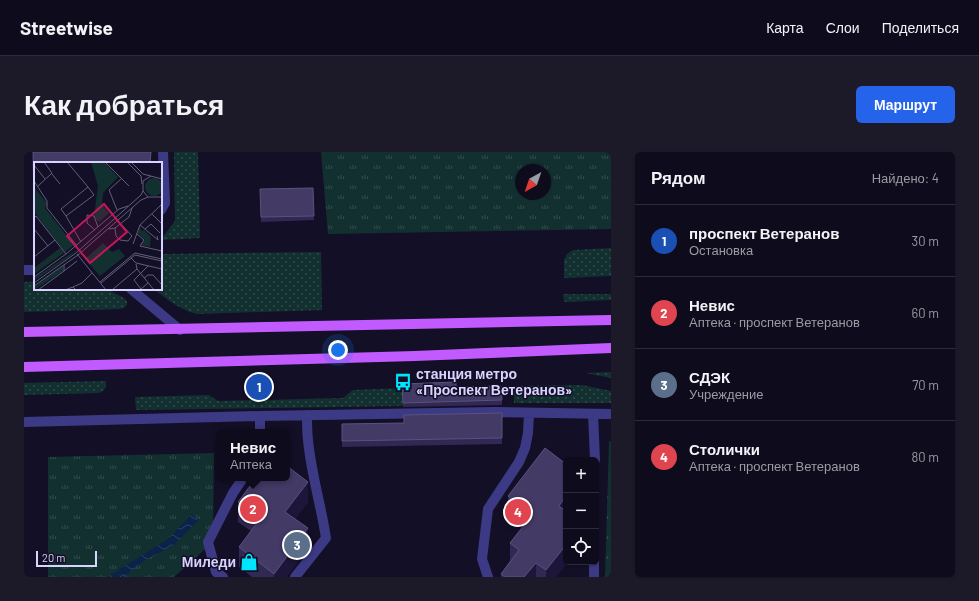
<!DOCTYPE html>
<html lang="ru">
<head>
<meta charset="utf-8">
<style>
  :root { --surface:#0e0b1c; --page:#1c1929; --text:#f1f3f6; --muted:#9b9ba3; --line:#2e2b3b; --accent:#2563eb }
  body { margin:0; font-family:Barlow,sans-serif; background:var(--page); color:var(--text) }
  .controls { position:absolute; right:12px; bottom:12px; display:grid; overflow:hidden; border-radius:6px; box-shadow:0 1px 3px #0004 }
  .controls button { width:36px; height:36px; display:grid; place-items:center; padding:0; border:0; border-bottom:1px solid var(--line); background:var(--surface); color:var(--text); font:20px sans-serif }
  .compass { position:absolute; left:491px; top:12px; width:36px; height:36px; border-radius:50%; background:var(--surface); box-shadow:0 1px 3px #0004; rotate:220deg }
  .scale { position:absolute; left:12px; bottom:10px; width:61px; box-sizing:border-box; padding-left:4px; border:2px solid #d9d4ff; border-top:0; font-size:11px; line-height:14px; white-space:nowrap; color:#d9d4ff; -webkit-text-stroke:3px #130f26; paint-order:stroke }
  .you { position:absolute; left:314px; top:198px; width:14px; height:14px; margin:-10px; border:3px solid #fff; border-radius:50%; background:#1a73e8; box-shadow:0 0 0 6px #1a73e833 }
  .badge { display:grid; place-items:center; width:26px; height:26px; border-radius:50%; background:var(--accent); color:#fff; font-size:13px; font-weight:700 }
  .pin { position:absolute; translate:-50% -50%; border:2px solid #fff; box-shadow:0 1px 4px #0006 }
  .popup { position:absolute; left:192px; top:277px; width:74px; height:52px; box-sizing:border-box; display:grid; place-content:center; border-radius:6px; background:var(--surface); filter:drop-shadow(0 1px 3px #0005); font-size:13px; white-space:nowrap; color:var(--muted) }
  .popup b { font-size:15px; color:var(--text) }
  .popup::after { content:''; position:absolute; left:50%; top:100%; margin-left:-8px; border:8px solid transparent; border-top-color:var(--surface) }
  .list { margin:0; padding:0; list-style:none }
  h2 { display:flex; justify-content:space-between; align-items:center; height:52px; margin:0; padding:0 16px; font-size:17px }
  h2 small { font-size:13px; font-weight:400; color:var(--muted) }
  .list li { display:grid; grid-template-columns:26px 1fr auto; gap:12px; align-items:center; box-sizing:border-box; height:72px; padding:0 16px; border-top:1px solid var(--line) }
  .list b { display:block; font-size:15px; white-space:nowrap }
  .list p { margin:0; font-size:13px; white-space:nowrap; color:var(--muted) }
  .list em { font-size:13px; font-style:normal; color:var(--muted) }
  .icon { flex:none; width:22px; height:22px; fill:none; stroke:currentColor; stroke-width:2; stroke-linecap:round; stroke-linejoin:round }
  .map { position:relative; flex:none; width:587px; height:425px; overflow:hidden; border-radius:6px }
  header { display:flex; align-items:center; gap:24px; box-sizing:border-box; height:56px; padding:0 20px; background:var(--surface); border-bottom:1px solid var(--line) }
  header strong { font-size:19px }
  nav { display:flex; gap:22px; margin-inline-start:auto; font-size:14px }
  .intro { display:flex; align-items:center; justify-content:space-between; box-sizing:border-box; height:96px; padding:0 24px }
  h1 { margin:0; font-size:28px }
  .button { padding:10px 18px; border-radius:6px; background:var(--accent); color:#fff; font-size:14px; font-weight:700 }
  main { display:flex; gap:24px; padding:0 24px }
  aside { flex:1; background:var(--surface); border-radius:6px; box-shadow:0 1px 3px #0004 }
  .map>svg:first-child { display:block }
  .grass { fill:url(#grass-dots) }
  .park { fill:url(#park-tufts); fill-rule:evenodd }
  .water { fill:url(#water-waves) }
  .lines { fill:none; stroke-linecap:round; stroke-linejoin:round }
  .minor { stroke:#3d3a85; stroke-width:10 }
  .major { stroke:#c25bff; stroke-width:10 }
  .wall { fill:#312854 }
  .shaded-wall { fill:#1d163a }
  .building { fill:#433a66; stroke:#5a527e }
  .labels { text-anchor:middle; stroke-width:3; stroke-linejoin:round; paint-order:stroke }
  .poi-label { font-size:14px; font-weight:bold; fill:#d9d4ff; stroke:#130f26; text-anchor:start }
  .inset-road { fill:none; stroke:#625e7d; stroke-width:1 }
  .view { fill:#c2185b; fill-opacity:0.15; stroke:#c2185b; stroke-width:2 }
  .inset-edge { fill:none; stroke:#d9d4ff; stroke-width:2 }
</style>
</head>
<body>
<header>
<strong>Streetwise</strong>
<nav><a>Карта</a><a>Слои</a><a>Поделиться</a></nav>
</header>
<div class="intro"><h1>Как добраться</h1><a class="button">Маршрут</a></div>
<main>
<div class="map">
<svg width="587" height="425" viewBox="0 0 587 425">
  <defs>
    <pattern id="grass-dots" width="8" height="8" patternUnits="userSpaceOnUse"><rect width="8" height="8" fill="#12302f"/><path d="M2 2h.1M6 6h.1" fill="none" stroke="#344d4e" stroke-width="1.8" stroke-linecap="round"/></pattern>
    <pattern id="park-tufts" width="24" height="20" patternUnits="userSpaceOnUse"><rect width="24" height="20" fill="#12302f"/><path d="M3 7l-1-3M5 7V3M7 7l1-3M15 17l-1-3M17 17v-4M19 17l1-3" fill="none" stroke="#344d4e"/></pattern>
    <pattern id="water-waves" width="16" height="10" patternUnits="userSpaceOnUse"><rect width="16" height="10" fill="#0c2248"/><path d="M0 5q4-4 8 0t8 0" fill="none" stroke="#2f4163"/></pattern>
  </defs>
  <rect width="100%" height="100%" fill="#130f26"/>
  <!-- grass -->
  <path class="grass" d="M150 0H174L176 86 137 88V87L151 69Z
    M587 96V124L540 126V108L543 102 549 98Z
    M297 100 298 158 173 162C156 158 143 147 129 137H137V102Z
    M11 129V137H83L100 146 103 149V153L100 156 96 157 0 160V130Z
    M539 142H587V148L540 150Z
    M587 220V226L562 221Z
    M82 229C82 236 82 238 75 241L0 243V231Z
    M558 233 587 239V251H490V234Z
    M378 236 379 254 112 258 111 245 185 243 194 249 319 246 329 238Z"/>
  <!-- park -->
  <path class="park" d="M297 0H587V77L304 82ZM497 18H521V42H497Z
    M585 289H587V425H581Z
    M190 301 189 390 150 425H24V305Z"/>
  <!-- water -->
  <path class="water" d="M168 362 175 368 150 393 120 409 99 425H83L144 387Z"/>
  <g class="lines">
    <!-- minor -->
    <path class="minor" d="M137 58 141 51 139 0
      M0 118H11
      M107 137 156 178
      M569 262 571 308
      M236 264V280
      M0 270 236 264 471 260 587 262
      M199 425 192 420 184 390 209 341 219 326
      M271 425 302 386C297 353 287 321 284 288 283 280 283 272 283 263
      M464 425 458 407 464 357 495 310 501 296 504 281 505 261
      M570 425V410"/>
    <!-- major -->
    <path class="major" d="M0 180 587 168
      M0 215 391 204 587 196"/>
  </g>
  <!-- wall -->
  <path class="wall" d="M9 0H127L11 11V69H10Z
    M289 36 290 68 237 70 236 37Z
    M378 232 432 235 478 248V253L379 255Z
    M478 261V292L318 295V272L380 271Z
    M521 296 542 410H543L532 425H477V422L486 409V391L499 375 484 363V344Z
    M214 350H284L271 367 284 396 262 425H228L215 415V395L227 379 214 370Z"/>
  <!-- shaded-wall -->
  <path class="shaded-wall" d="M284 330V350L261 380V360Z
    M542 344V363L535 354Z
    M284 376V396L262 425H250V422Z
    M542 393V410H543L532 425H522V418Z
    M512 411V425H500Z"/>
  <!-- building -->
  <path class="building" d="M9 0H127L126 11H11V49H10Z
    M289 36 290 64 237 65 236 37Z
    M432 230V235L477 234 478 248 379 251 378 232Z
    M478 261V286L318 289V272L380 271V263Z
    M521 296 542 312V344L535 354 542 359V393L522 418 512 411 500 425H481L477 422 495 398 486 391 508 363 484 344Z
    M263 314 284 330 261 360 284 376 250 422 215 395 236 367 214 350 232 326H263Z"/>
  <!-- icons -->
  <defs>
    <g id="bus-bare" transform="scale(1.38)"><path d="M-5-6H5V4H4V6H2V4H-2V6H-4V4H-5ZM-3.5-4V0h7V-4ZM-3.5 1.2v1.5H-2V1.2ZM2 1.2v1.5H3.5V1.2Z" fill="#00e5ff" stroke="#130f26" stroke-width="2.5" paint-order="stroke"/></g>
    <g id="shop-bare" transform="scale(1.38)"><path d="M-5-2.5h2.3a2.7 3.5 0 0 1 5.4 0H5L5.5 6h-11ZM-1.5-2.5h3a1.5 2.3 0 0 0-3 0Z" fill="#00e5ff" stroke="#130f26" stroke-width="2.5" paint-order="stroke"/></g>
  </defs>
  <g fill-rule="evenodd">
    <use href="#bus-bare" x="379" y="230"/>
    <use href="#shop-bare" x="225" y="410"/>
  </g>
  <g class="labels">
    <!-- poi labels -->
    <g class="poi-label">
      <text x="392" y="227">станция метро<tspan x="392" dy="16">«Проспект Ветеранов»</tspan></text>
      <text x="212" y="415" text-anchor="end">Миледи</text>
    </g>
  </g>
  <!-- overview -->
  <g transform="translate(10 10)">
    <rect width="128" height="128" fill="#130f26"/>
    <path d="M106 64 107 69 110 68 117 75 116 85 107 83 111 78 104 71ZM45 86 35 95 0 119V116Z" fill="#12302f"/>
    <path d="M26 86 30 91 0 112V106Z" fill="#12302f"/>
    <path d="M57 0H70L84 15 69 31 68 43 75 51 65 60 60 55 64 24ZM111 25a9 9 0 1 1 18 0a9 9 0 1 1-18 0ZM0 25 13 41 11 46 40 83 31 90 0 50ZM69 81 78 90 85 87 91 94 66 114 51 97ZM29 104V109L0 128V125Z" fill="#12302f"/>
    <path class="inset-road" d="M33 0 39 7 54 25 60 33 32 54 27 47 54 25M71 0 95 24M93 0 107 14 108 22M97 0 109 12 128 17M0 3 11 17M18 12 26 22M117 14 109 19V29L114 35H128M0 19 13 39V46L43 84M3 25 18 11 10 0M83 48 75 28 87 17M118 52 128 62M32 54 47 80M0 56 2 54 32 92M106 63 124 78 123 74M81 66 82 74 86 78 94 79 98 74 87 62M0 67 14 84M75 67 81 66 95 55 98 46M111 67 117 62 126 71M61 68 53 61V53L60 54 64 65M103 72 110 78 106 84 128 89M99 82 106 63 128 42M43 92 72 128M0 95 21 78M97 96 102 101 128 107M102 102 103 107 120 128M114 104 100 118 107 127 114 121M30 109 43 99M0 115 32 92 85 47 94 44M110 116 114 113H119L128 123M66 120 101 91 128 97M0 121 42 91 107 33 109 29M67 121 101 93 128 99M0 124 44 93 107 38 114 35M39 125 48 121 58 111M4 128 30 109V103M31 128 39 125 42 128M78 128 103 107"/>
    <path class="view" d="M70 42 93 70 56 101 33 74Z"/>
    <rect width="128" height="128" class="inset-edge"/>
  </g>
</svg>
<div class="controls">
<button>+</button>
<button>−</button>
<button><svg class="icon" aria-label="locate" viewBox="0 0 24 24"><circle cx="12" cy="12" r="6"/><path d="M12 2v4M12 18v4M2 12h4M18 12h4"/></svg></button>
</div>
<svg class="compass" viewBox="-18 -18 36 36"><path d="M0-13l5 13h-10z" fill="#e53935"/><path d="M0 13l5-13h-10z" fill="#9b9ba3"/></svg>
<div class="scale">20 m</div>
<div class="you"></div>
<div class="pin badge" style="left:235px;top:235px;background:#1a4fb4">1</div>
<div class="pin badge" style="left:229px;top:357px;background:#e0444e">2</div>
<div class="popup"><b>Невис</b>Аптека</div>
<div class="pin badge" style="left:273px;top:393px;background:#5c6f8a">3</div>
<div class="pin badge" style="left:494px;top:360px;background:#e0444e">4</div>
</div>
<aside>
<h2>Рядом<small>Найдено: 4</small></h2>
<ul class="list">
<li><span class="badge" style="background:#1a4fb4">1</span><div><b>проспект Ветеранов</b><p>Остановка</p></div><em>30 m</em></li>
<li><span class="badge" style="background:#e0444e">2</span><div><b>Невис</b><p>Аптека · проспект Ветеранов</p></div><em>60 m</em></li>
<li><span class="badge" style="background:#5c6f8a">3</span><div><b>СДЭК</b><p>Учреждение</p></div><em>70 m</em></li>
<li><span class="badge" style="background:#e0444e">4</span><div><b>Столички</b><p>Аптека · проспект Ветеранов</p></div><em>80 m</em></li>
</ul>
</aside>
</main>
</body>
</html>
